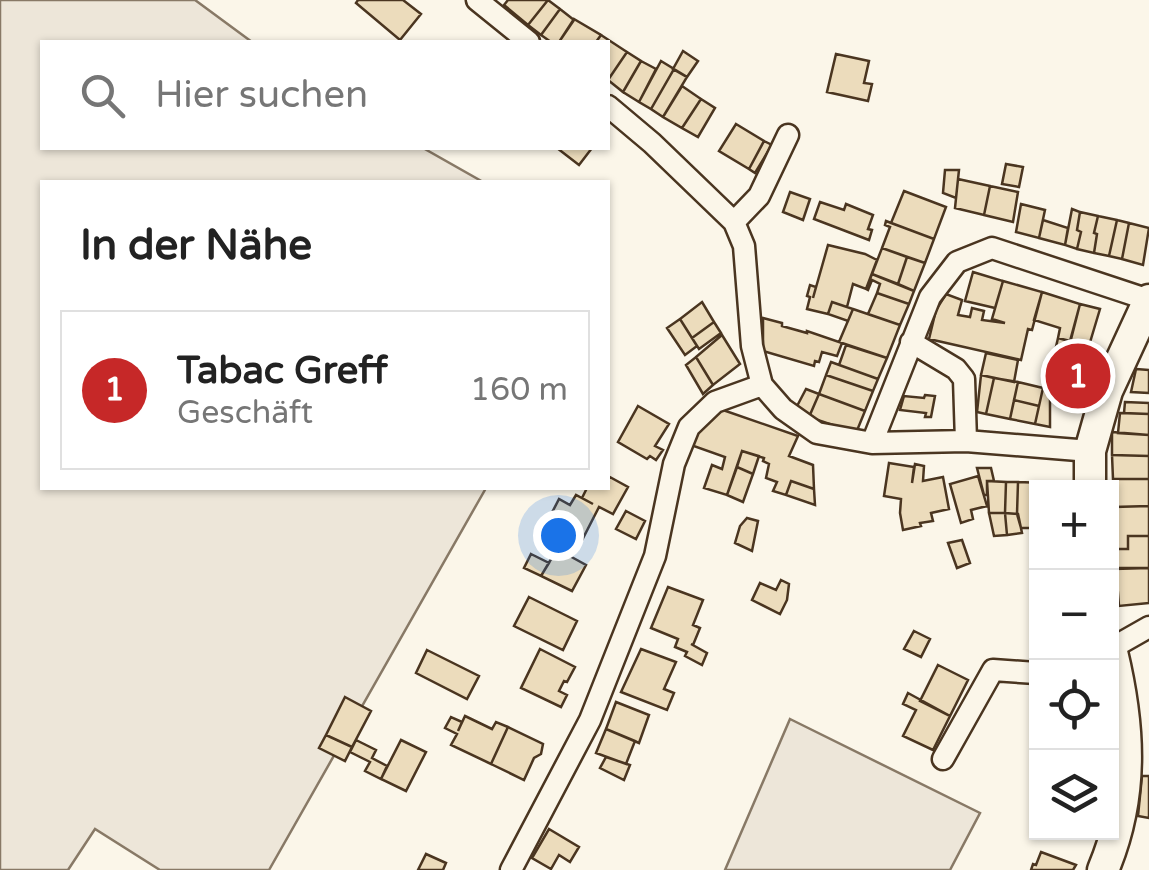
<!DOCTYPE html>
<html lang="de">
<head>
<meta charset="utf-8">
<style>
  :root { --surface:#fff; --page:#f6f6f6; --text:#222; --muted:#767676; --line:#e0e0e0; --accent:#c62828 }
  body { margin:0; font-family:"Varela Round",sans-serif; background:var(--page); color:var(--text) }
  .controls { position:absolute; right:30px; bottom:30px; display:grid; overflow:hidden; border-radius:0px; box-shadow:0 2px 8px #0004 }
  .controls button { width:90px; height:90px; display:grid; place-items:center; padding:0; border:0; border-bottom:2px solid var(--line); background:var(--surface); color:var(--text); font:50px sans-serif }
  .you { position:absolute; left:558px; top:535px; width:35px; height:35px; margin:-25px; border:8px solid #fff; border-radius:50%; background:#1a73e8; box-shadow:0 0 0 15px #1a73e833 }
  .badge { display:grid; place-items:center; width:65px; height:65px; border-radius:50%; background:var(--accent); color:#fff; font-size:32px; font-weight:700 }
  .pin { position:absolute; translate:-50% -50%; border:5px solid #fff; box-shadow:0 2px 10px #0006 }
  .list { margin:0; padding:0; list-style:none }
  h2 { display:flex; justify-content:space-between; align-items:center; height:130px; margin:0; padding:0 40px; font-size:42px }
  h2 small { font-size:32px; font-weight:400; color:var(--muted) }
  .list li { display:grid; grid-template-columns:65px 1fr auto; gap:30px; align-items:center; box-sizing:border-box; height:160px; margin:0 20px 20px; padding:0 20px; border:2px solid var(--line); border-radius:0px }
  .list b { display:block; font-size:38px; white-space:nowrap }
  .list p { margin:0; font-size:32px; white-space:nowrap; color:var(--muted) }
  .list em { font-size:32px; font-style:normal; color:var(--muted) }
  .icon { flex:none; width:55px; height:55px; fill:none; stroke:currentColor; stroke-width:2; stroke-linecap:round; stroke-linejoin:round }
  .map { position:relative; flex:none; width:1149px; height:870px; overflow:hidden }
  .search { position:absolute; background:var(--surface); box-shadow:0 2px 8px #0004; left:40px; top:40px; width:570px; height:110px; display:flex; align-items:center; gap:25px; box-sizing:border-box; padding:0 35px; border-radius:0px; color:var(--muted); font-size:38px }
  .panel { position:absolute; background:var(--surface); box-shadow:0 2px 8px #0004; left:40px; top:180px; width:570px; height:310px; border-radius:0px }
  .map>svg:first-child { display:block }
  .green { fill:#ede6d9; stroke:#887966; stroke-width:2.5 }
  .building { fill:#ecdcbc; stroke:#4a3520; stroke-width:2.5 }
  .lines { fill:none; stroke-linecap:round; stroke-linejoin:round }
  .street-casing { stroke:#4a3520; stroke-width:25 }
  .secondary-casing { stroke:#4a3520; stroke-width:35 }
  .street { stroke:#fbf6e9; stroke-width:20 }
  .secondary { stroke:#fbf6e9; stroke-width:30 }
</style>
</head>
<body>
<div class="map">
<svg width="1149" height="870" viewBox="0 0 1149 870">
  <rect width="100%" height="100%" fill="#fbf6e9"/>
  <!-- green -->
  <path class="green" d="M0 0H195L252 42H42V148H423L483 182H42V488H486L269 870H160L95 829 68 870H0Z
    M790 719 980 813 950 870H725Z"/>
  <!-- building -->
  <path class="building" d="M358 0H403L421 14 400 40 356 3Z
    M508 0H548L528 25 504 5Z
    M548 0 560 9 541 35 528 25Z
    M560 9 574 20 559 42H551L541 35Z
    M574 19 601 35 596 42H559Z
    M601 35 627 52 608 80V42H596Z
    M683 51 698 61 687 77 673 69Z
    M627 52 641 61 623 92 608 80Z
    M836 54 869 61 864 83 872 84 868 101 827 92Z
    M641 61 656 69 639 102 623 92Z
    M661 61 674 69 651 109 639 102Z
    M674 69 687 77 663 117 651 109Z
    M682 86 701 99 682 128 663 117Z
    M701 99 715 108 698 137 682 128Z
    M736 124 764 141 749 169 719 151Z
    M764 141 772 145 755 173 749 169Z
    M557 148H592L579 165Z
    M1006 164 1023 167 1019 187 1002 184Z
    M945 170H959L956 198 943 193Z
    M958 179 990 186 984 215 955 208Z
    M990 186 1018 192 1013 222 984 215Z
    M904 191 946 207 934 239 891 223Z
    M790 192 810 199 803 220 783 212Z
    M820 202 844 210 846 204 873 215 868 229 872 230 869 240 814 219Z
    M1021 204 1045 210 1039 238 1016 232Z
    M1072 209 1080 212 1077 230 1081 232 1077 249 1065 245Z
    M1080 212 1098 216 1094 233 1097 234 1094 253 1077 249 1081 232 1077 230Z
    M1098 216 1117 220 1109 256 1094 253 1097 234 1094 233Z
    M1043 220 1068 228 1065 245 1039 238Z
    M1117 220 1129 223 1122 259 1109 256Z
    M886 221 934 239 925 263 882 248 890 227 885 225Z
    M1129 223 1149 228 1143 265 1122 259Z
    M828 245 865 254 877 260 866 289 853 284 847 307 832 302 828 314 807 309 810 297 807 296 810 285 816 287 813 298Z
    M882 248 907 257 898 284 872 274Z
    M907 257 925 263 914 291 898 284Z
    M973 272 1003 281 995 308 965 301Z
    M872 274 914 291 909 304 877 293 880 284 872 280 868 290 866 289Z
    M1003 281 1042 292 1032 330 1028 329 1021 360 929 339 936 310 946 294 962 300 958 315 970 317 972 308 984 311 982 320 1005 323 992 319Z
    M1042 292 1080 304 1070 341 1058 338 1060 328 1034 320Z
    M877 293 909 304 900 325 868 314Z
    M702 302 714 322 692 338 680 319Z
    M832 302 853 309 848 321 828 314Z
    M1080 304 1100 309 1085 359 1067 355Z
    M853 309 900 325 887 358 839 342Z
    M763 318 782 323V326L807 333V331L842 343 837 356 822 352 819 362 815 361 814 366 763 351Z
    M680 319 697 346 685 355 667 328Z
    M714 322 721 333 699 349 692 338Z
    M722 335 740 364 713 385 696 357Z
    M1058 338 1069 341 1066 362 1053 360Z
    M846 345 887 358 878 379 839 365Z
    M986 353 1018 360 1014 382 981 375Z
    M1067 355 1102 361 1090 396 1062 391Z
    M696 357 713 385 703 394 686 365Z
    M831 362 878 379 873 391 826 375Z
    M1136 369 1149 370V393L1131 392Z
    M826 375 873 391 865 411 819 394Z
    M981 375 994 378 986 414 977 412Z
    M994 378 1018 382 1010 419 986 414Z
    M1018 382 1043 388 1039 406 1014 400Z
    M1043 388 1050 390V427L1035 424Z
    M806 389 819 394 809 417 796 408Z
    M819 394 865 411 856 433 809 417Z
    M925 395 935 396 931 417H925L926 413 900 410 904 396 924 398Z
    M1014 400 1039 406 1035 424 1010 419Z
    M1125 402 1149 403V414L1124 413Z
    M638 406 669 424 655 446 663 450 656 460 650 456 647 459 618 442Z
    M720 409 798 436 789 456 813 465 814 489 791 481 786 495 773 491 777 482 766 478 769 464 763 461 764 458 742 451 727 495 704 488 712 465 722 469 725 457 688 444Z
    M1120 413 1149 414V435L1118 433Z
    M1112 432 1149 435V456L1112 455Z
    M742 451 759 456 753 474 737 467Z
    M1112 455 1149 456V479H1113Z
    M889 463 914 467 912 483 915 464 924 466 923 481 943 477 949 509 931 513 933 521 920 523 921 526 903 530 900 513 901 499 884 496Z
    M737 467 753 474 743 502 727 495Z
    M977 468H991L994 481H987V495H984Z
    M608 476 628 487 613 514 599 507 577 550 542 532 559 499 570 505 576 495 593 504 582 498 587 488H608Z
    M978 476 987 506 971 510 973 519 961 523 950 484Z
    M1113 479H1149V506L1114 507Z
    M791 481 814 489 815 505 786 495Z
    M987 481 1006 482 1005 513H989Z
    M1006 482H1018L1017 514 1005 513Z
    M1018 482 1044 483V488H1036V515H1033V528H1021L1017 514Z
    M1149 506V536H1128V549H1115L1114 507Z
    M626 511 645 521 636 539 616 529Z
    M989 513H1005L1007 535 994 536Z
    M1005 513 1018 514 1022 533 1007 535Z
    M747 518 758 521 752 551 735 543 740 526Z
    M1128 536H1149V568L1115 569V549H1128Z
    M962 540 970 563 957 568 948 543Z
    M557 549 586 565 572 591 541 576Z
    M531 554 549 563 541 576 524 568Z
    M1116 568H1149V603L1119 606Z
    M781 580 789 584 787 600 780 614 752 600 760 583 776 590Z
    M668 587 703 600 693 625 700 628 693 645 691 644 707 653 702 665 685 656 687 652 675 647 678 639 651 628Z
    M529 597 577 621 563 650 514 626Z
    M914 631 930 639 921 657 904 649Z
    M540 649 575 667 567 682 564 681 559 691 567 695 561 707 521 688Z
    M641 649 676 662 664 689 674 693 667 710 621 692Z
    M427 650 479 676 467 699 416 673Z
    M938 665 968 680 950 716 920 701Z
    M908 693 950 716 933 750 903 736 916 710 903 704Z
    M345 697 371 711 352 747 326 735Z
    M616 702 649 715 639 743 606 729Z
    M465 716 492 729 496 722 508 727 491 764 451 745 457 734 445 728 451 717 462 722 458 731Z
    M508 727 543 744 541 754 534 758 524 780 491 764Z
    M606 729 635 741 626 764 596 753Z
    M326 735 352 747 345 761 319 748Z
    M356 740 376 750 372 758 387 766 381 779 365 771 370 762 350 752Z
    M401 740 426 752 406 791 381 779Z
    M606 757 630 765 624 780 600 768Z
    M1142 776H1149V818L1138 816Z
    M549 829 579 847 570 862 559 855 551 869 532 858Z
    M1041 852 1076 865 1073 870H1031L1033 864 1036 865Z
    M426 854 446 863 443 870H418Z"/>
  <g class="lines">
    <!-- street casing -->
    <g class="street-casing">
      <path id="street" d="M477 0 529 42
        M608 106 652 143 734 222 744 246 752 346 762 385 783 409 817 433 872 443 966 441 1090 451
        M734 222 759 196 788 135
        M911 342 956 369 964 379 966 441
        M872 443 930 297 957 262 992 248 1149 300
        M1112 648 1149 627
        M943 759 993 670 1036 673
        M511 870 590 720 655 556 674 464 689 427 715 402 762 385"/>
    </g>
    <!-- secondary casing -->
    <g class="secondary-casing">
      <path id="secondary" d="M1090 488V451L1107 391 1149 300
        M1103 870C1134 797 1130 727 1112 652"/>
    </g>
    <!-- street -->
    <use href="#street" class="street"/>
    <!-- secondary -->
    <use href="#secondary" class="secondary"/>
  </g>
</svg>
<div class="controls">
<button>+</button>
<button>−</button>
<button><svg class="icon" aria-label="locate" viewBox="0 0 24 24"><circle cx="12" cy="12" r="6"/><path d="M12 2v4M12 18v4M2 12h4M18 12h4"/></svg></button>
<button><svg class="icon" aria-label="layers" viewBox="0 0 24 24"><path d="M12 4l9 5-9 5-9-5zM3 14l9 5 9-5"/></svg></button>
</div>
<div class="you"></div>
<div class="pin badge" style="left:1078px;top:376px">1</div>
<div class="search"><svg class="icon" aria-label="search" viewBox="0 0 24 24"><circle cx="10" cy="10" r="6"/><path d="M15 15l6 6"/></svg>Hier suchen</div>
<section class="panel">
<h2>In der Nähe<small></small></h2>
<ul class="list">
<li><span class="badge">1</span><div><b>Tabac Greff</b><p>Geschäft</p></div><em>160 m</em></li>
</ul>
</section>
</div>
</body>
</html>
